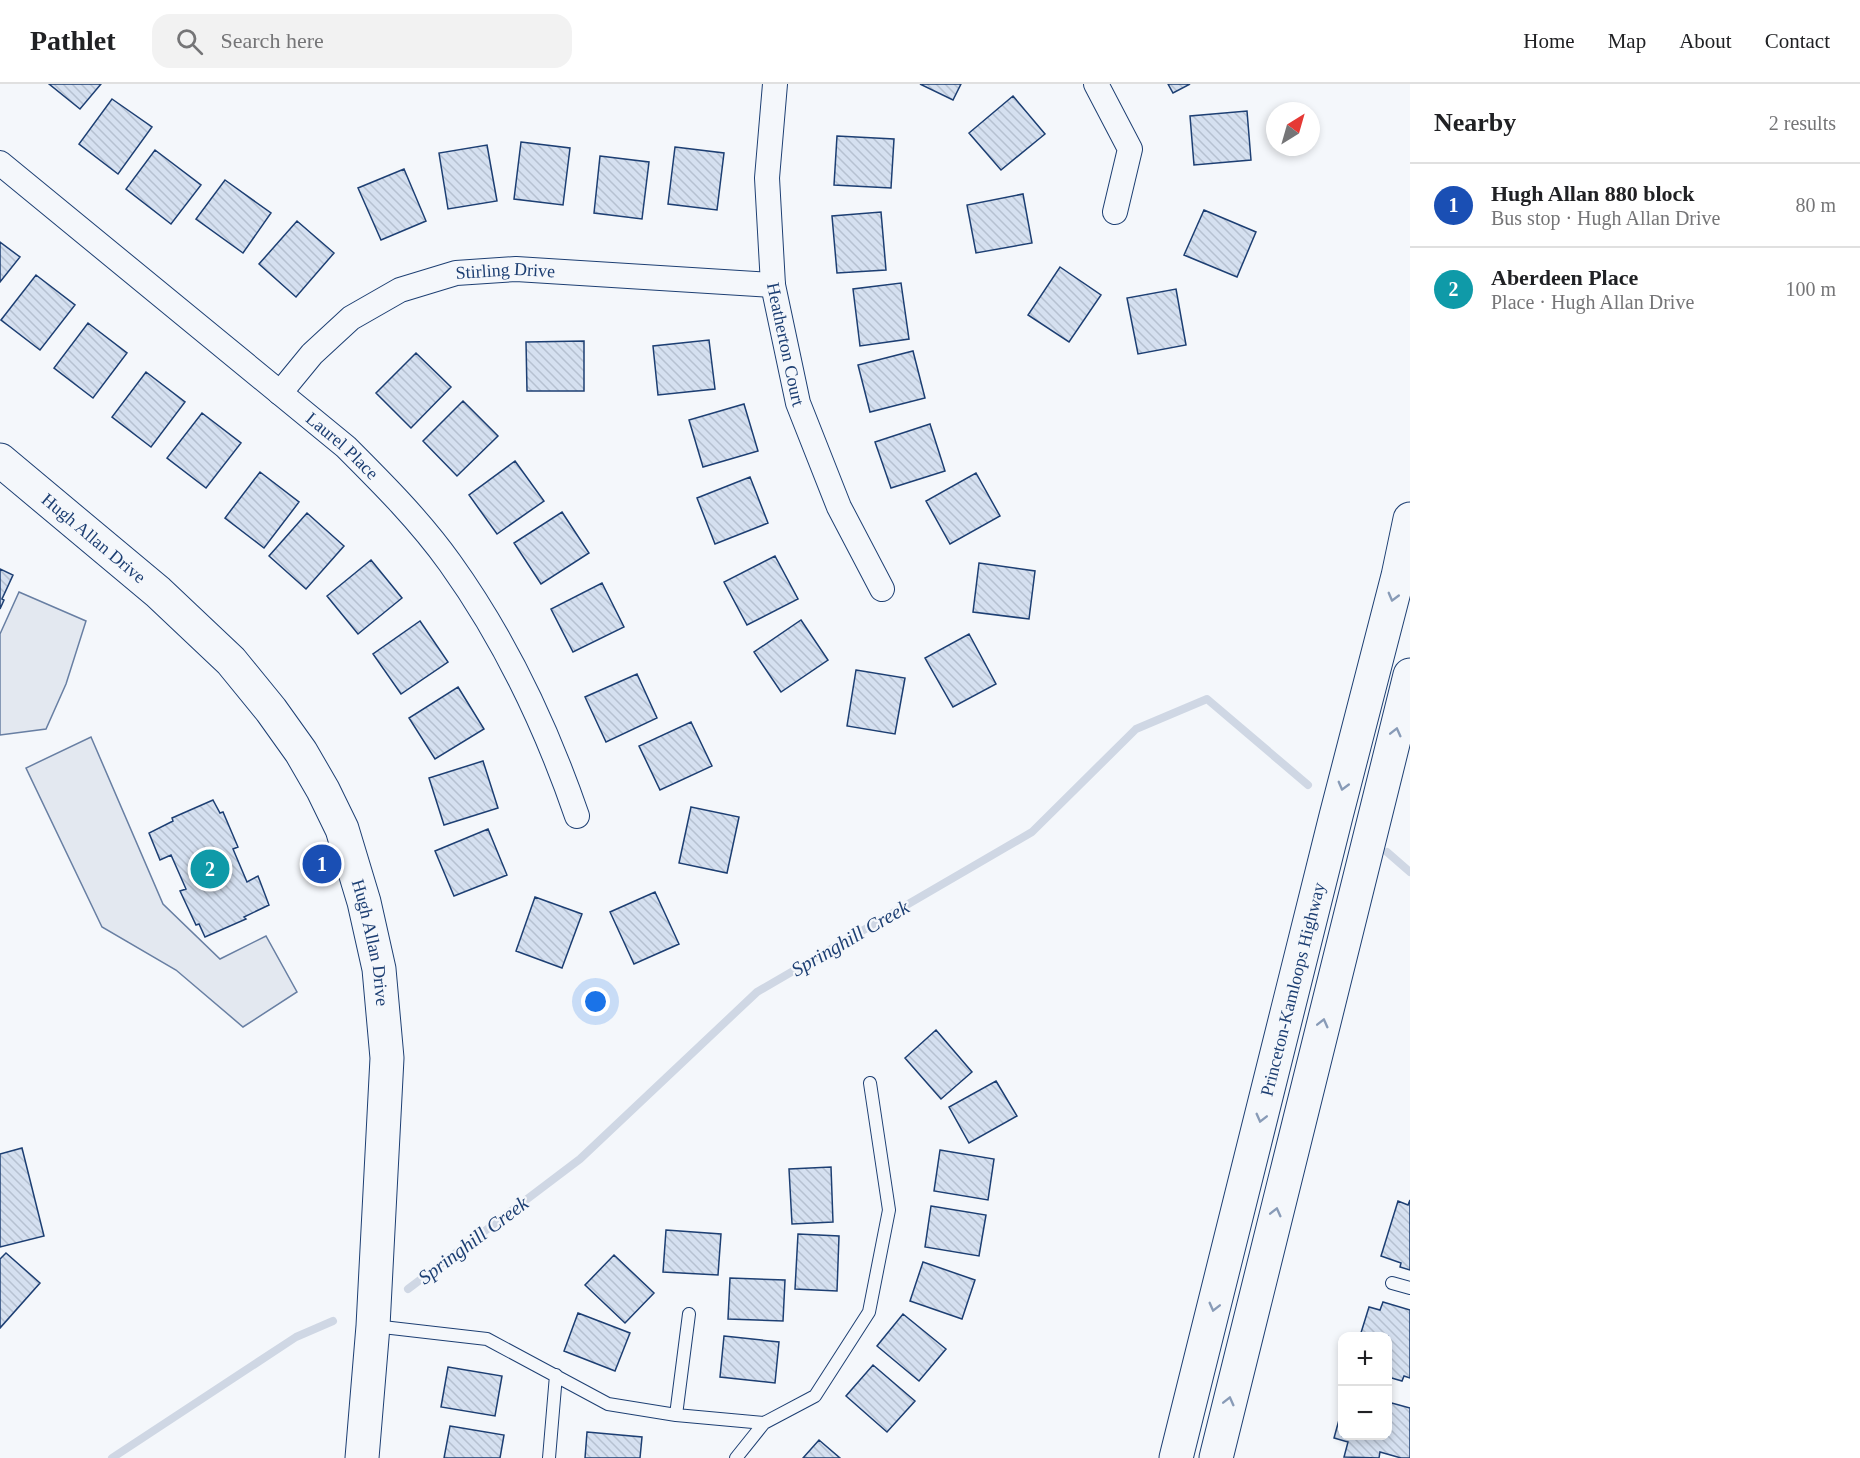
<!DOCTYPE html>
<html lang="en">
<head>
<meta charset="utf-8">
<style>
  :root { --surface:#fff; --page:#f2f2f2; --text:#202124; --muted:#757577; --line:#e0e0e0; --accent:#c62828 }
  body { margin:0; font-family:Georgia,serif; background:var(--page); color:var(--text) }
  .controls { position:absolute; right:18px; bottom:18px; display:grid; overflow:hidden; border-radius:12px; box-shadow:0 3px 9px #0003 }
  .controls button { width:54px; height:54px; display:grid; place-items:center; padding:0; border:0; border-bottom:2px solid var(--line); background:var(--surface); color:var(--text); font:30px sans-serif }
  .compass { position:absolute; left:1266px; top:18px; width:54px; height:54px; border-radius:50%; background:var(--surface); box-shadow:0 3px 9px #0003; rotate:37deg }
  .you { position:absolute; left:596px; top:918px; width:21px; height:21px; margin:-15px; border:4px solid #fff; border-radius:50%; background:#1a73e8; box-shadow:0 0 0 9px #1a73e833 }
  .badge { display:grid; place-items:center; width:39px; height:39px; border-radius:50%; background:var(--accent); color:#fff; font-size:20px; font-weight:700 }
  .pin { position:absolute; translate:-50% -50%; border:3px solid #fff; box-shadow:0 2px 6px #0006 }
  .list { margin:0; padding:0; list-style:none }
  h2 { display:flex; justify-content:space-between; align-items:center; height:78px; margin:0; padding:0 24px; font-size:26px }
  h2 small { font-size:20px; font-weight:400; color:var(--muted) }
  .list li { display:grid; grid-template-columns:39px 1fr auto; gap:18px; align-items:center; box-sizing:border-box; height:84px; padding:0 24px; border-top:2px solid var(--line) }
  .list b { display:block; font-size:22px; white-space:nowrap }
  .list p { margin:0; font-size:20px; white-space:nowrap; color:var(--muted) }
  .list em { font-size:20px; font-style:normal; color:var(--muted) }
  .icon { flex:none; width:33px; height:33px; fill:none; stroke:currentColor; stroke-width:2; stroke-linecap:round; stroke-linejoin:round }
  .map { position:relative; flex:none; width:1410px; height:1374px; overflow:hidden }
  header { display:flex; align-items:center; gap:36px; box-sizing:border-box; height:84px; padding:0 30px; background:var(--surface); border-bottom:2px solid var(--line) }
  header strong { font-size:28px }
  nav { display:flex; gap:33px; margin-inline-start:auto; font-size:21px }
  .search { width:420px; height:54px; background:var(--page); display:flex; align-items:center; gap:15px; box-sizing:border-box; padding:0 21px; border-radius:18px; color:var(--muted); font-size:22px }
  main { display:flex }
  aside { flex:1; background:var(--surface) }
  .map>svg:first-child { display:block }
  .parking { fill:#e3e8f0; stroke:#687fa3; stroke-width:1.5 }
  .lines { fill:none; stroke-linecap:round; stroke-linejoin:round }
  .stream { stroke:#cfd7e4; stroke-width:8 }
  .building { fill:url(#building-back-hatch); stroke:#1d3f73; stroke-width:1.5 }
  .lane-casing { stroke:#1d3f73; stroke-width:14 }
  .street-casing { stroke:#1d3f73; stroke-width:26 }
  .secondary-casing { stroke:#1d3f73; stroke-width:35 }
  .primary-casing { stroke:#1d3f73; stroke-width:35 }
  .lane { stroke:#f4f7fb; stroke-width:12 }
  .street { stroke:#f4f7fb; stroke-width:24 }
  .secondary { stroke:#f4f7fb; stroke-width:33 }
  .primary { stroke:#f4f7fb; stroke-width:33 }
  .oneway { stroke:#889bb7 }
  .labels { text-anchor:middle; stroke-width:4.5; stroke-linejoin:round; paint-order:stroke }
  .street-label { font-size:18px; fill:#1d3f73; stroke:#f4f7fb }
  .water-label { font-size:20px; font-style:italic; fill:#1d3f73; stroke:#f4f7fb }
</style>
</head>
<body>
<header>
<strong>Pathlet</strong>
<div class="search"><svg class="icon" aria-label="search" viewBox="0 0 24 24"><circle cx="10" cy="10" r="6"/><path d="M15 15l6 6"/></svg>Search here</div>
<nav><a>Home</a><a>Map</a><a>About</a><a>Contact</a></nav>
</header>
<main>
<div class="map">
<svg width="1410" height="1374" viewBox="0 0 1410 1374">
  <defs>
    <pattern id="building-back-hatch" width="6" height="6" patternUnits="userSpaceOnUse" patternTransform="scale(1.5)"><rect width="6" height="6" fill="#d5e0f0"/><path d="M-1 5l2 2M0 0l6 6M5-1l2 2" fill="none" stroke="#b6c1d1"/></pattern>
  </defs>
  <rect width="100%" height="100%" fill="#f4f7fb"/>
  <!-- parking -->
  <path class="parking" d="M19 508 86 537 66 600 46 645 0 651V550Z
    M91 653 163 820 220 875 266 852 297 908 243 943 176 886 102 843 26 684Z"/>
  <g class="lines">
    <!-- stream -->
    <path class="stream" d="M1387 768 1410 788
      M408 1205 580 1075 757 908 1032 748 1136 645 1207 615 1308 701
      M112 1374 296 1253 333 1237"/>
  </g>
  <!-- building -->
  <path class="building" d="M49 0H101L80 25Z
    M920 0H961L953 16Z
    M1168 0H1190L1173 9Z
    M1013 12 1045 50 1001 86 969 49Z
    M112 15 152 43 118 90 79 60Z
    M1247 27 1251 76 1194 81 1190 32Z
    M837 52 894 55 891 104 834 101Z
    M521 58 570 64 563 121 514 115Z
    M487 61 497 117 448 125 439 69Z
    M675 63 724 69 717 126 668 120Z
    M155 66 201 101 171 140 126 105Z
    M600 72 649 78 642 135 594 129Z
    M404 85 426 137 381 156 358 104Z
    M225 96 271 129 243 169 196 135Z
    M1023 110 1032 159 976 169 967 121Z
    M1204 126 1256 148 1237 193 1184 171Z
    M881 128 886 186 837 189 832 132Z
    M297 137 334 169 296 213 259 180Z
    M0 158 20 173 0 198Z
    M1060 183 1101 211 1069 258 1028 231Z
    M36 191 75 221 40 266 1 236Z
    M901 199 909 255 860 262 853 205Z
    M1176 205 1186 261 1138 270 1127 214Z
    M88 239 127 269 93 314 54 284Z
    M709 256 715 305 658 311 653 262Z
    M584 257V307H527L526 258Z
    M913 267 925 314 870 328 858 281Z
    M416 269 451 303 411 344 376 309Z
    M146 288 185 318 151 363 112 333Z
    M463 317 498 352 457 392 423 357Z
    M744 320 758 367 703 383 689 336Z
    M202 329 241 359 206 404 167 374Z
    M930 340 945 387 891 404 875 358Z
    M515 377 544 417 497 450 469 411Z
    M260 388 299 418 264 464 225 434Z
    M976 389 1000 432 950 460 926 417Z
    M750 393 768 439 715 460 697 414Z
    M562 428 589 469 541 500 514 459Z
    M307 429 344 462 306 505 269 472Z
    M775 472 798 515 747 541 724 498Z
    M371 476 402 514 358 550 327 512Z
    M979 479 1035 487 1029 535 973 528Z
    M0 485 13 491 2 515 4 516 0 525Z
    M602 499 624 543 573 568 551 525Z
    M801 536 828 576 781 608 754 568Z
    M420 537 448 578 401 610 373 570Z
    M969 550 996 600 953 623 925 574Z
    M856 586 905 594 895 650 847 642Z
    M637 590 657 634 606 658 585 613Z
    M458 603 484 645 435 675 409 634Z
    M691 638 712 682 660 706 639 662Z
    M483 677 498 724 444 741 429 694Z
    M213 716 220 729 223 728 238 763 233 765 247 798 258 792 269 821 244 833 246 835 205 853 199 840 196 841 180 807 186 805 171 771 160 776 149 749 173 737 172 734Z
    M691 723 739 733 727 789 679 779Z
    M488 745 507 791 454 812 435 767Z
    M655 808 679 860 634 880 610 828Z
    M535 813 582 830 562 884 516 867Z
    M936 946 972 988 941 1015 905 974Z
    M996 997 1017 1032 969 1059 949 1023Z
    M22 1064 44 1152 0 1163V1070Z
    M940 1066 994 1075 988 1116 934 1107Z
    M831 1083 833 1138 792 1140 789 1085Z
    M1410 1116V1186L1400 1183 1401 1179 1381 1172 1398 1117 1408 1121Z
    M931 1122 986 1131 979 1172 925 1163Z
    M666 1146 721 1150 718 1191 663 1188Z
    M798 1150 839 1152 837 1207 795 1205Z
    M6 1169 40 1199 0 1244V1175Z
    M614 1171 654 1209 625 1239 585 1201Z
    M923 1178 975 1196 962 1235 910 1217Z
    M730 1194 785 1196 783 1237 728 1235Z
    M1383 1218 1410 1226V1294L1404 1292 1402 1297 1388 1293V1252H1360L1369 1223 1380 1226Z
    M578 1229 630 1249 615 1287 564 1267Z
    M903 1230 946 1265 919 1297 877 1262Z
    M724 1252 779 1258 775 1299 720 1293Z
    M873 1281 915 1317 887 1348 846 1312Z
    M448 1283 502 1292 495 1332 441 1323Z
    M1388 1318 1410 1324V1374H1401L1380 1368 1379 1374 1344 1373 1348 1358 1334 1354 1342 1325V1352H1388Z
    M450 1342 504 1351 500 1374H444Z
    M587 1348 642 1353 640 1374H585Z
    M819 1356 840 1374H803Z"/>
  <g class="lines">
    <!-- lane casing -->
    <g class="lane-casing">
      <path id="lane" d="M1392 1199 1410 1204
        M374 1242 487 1255 608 1320 676 1331 764 1339 815 1312 869 1228 889 1126 870 999
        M676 1331 689 1230
        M549 1374 556 1291
        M736 1374 764 1339"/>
    </g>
    <!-- street casing -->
    <g class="street-casing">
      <g id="street">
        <path id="s1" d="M775 0 767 94 773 201 798 319 839 423 882 505"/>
        <path d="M1096 0 1130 65 1115 128"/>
        <path id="s2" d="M0 79 346 363C383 400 420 437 450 479 506 557 546 642 577 732"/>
        <path id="s3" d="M280 309 312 270 351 234 400 206 456 189 516 185 773 201"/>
      </g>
    </g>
    <!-- secondary casing -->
    <g class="secondary-casing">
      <g id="secondary">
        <path id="s4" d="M0 376 158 508 231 577 271 626 301 668 323 706 342 745 364 818 379 885 387 974 373 1242 362 1374"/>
      </g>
    </g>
    <!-- primary casing -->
    <g class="primary-casing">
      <g id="primary">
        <path id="s5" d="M1176 1374 1336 732 1398 492 1410 435"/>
        <path d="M1216 1374 1410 591"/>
      </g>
    </g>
    <!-- lane -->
    <use href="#lane" class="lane"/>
    <!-- street -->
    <use href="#street" class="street"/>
    <!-- secondary -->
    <use href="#secondary" class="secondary"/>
    <!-- primary -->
    <use href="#primary" class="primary"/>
  </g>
  <!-- one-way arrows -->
  <defs><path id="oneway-chevron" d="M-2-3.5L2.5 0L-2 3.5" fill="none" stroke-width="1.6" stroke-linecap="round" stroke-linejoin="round" transform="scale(1.5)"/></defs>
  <g class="oneway">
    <use href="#oneway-chevron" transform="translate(1393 513) rotate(105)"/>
    <use href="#oneway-chevron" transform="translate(1396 648) rotate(-76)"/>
    <use href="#oneway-chevron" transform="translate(1343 702) rotate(105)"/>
    <use href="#oneway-chevron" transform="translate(1323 939) rotate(-76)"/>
    <use href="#oneway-chevron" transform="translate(1261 1034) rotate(104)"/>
    <use href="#oneway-chevron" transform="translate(1276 1128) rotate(-76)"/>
    <use href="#oneway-chevron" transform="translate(1214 1223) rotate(104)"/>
    <use href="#oneway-chevron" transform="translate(1229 1317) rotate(-76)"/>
  </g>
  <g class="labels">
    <!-- street labels -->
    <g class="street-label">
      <text dy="6" stroke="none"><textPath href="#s3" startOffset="268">Stirling Drive</textPath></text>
      <text dy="6" stroke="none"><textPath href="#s1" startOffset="262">Heatherton Court</textPath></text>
      <text dy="6" stroke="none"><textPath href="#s2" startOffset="444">Laurel Place</textPath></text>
      <text dy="6" stroke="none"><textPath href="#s4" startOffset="122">Hugh Allan Drive</textPath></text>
      <text dy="6" stroke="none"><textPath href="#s4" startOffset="626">Hugh Allan Drive</textPath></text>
      <text dy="6" stroke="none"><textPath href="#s5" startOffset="483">Princeton-Kamloops Highway</textPath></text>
    </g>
    <!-- water labels -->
    <g class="water-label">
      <text transform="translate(850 854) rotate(-30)" y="7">Springhill Creek</text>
      <text transform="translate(473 1156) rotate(-37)" y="7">Springhill Creek</text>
    </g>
  </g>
</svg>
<div class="controls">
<button>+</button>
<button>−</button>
</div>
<svg class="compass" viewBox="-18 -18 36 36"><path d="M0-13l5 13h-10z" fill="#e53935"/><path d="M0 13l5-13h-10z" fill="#757577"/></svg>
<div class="you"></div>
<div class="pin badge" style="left:322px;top:780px;background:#1a4fb4">1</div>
<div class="pin badge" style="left:210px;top:785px;background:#0f9aa8">2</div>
</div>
<aside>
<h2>Nearby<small>2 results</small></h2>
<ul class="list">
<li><span class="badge" style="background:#1a4fb4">1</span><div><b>Hugh Allan 880 block</b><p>Bus stop · Hugh Allan Drive</p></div><em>80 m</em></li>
<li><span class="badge" style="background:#0f9aa8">2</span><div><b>Aberdeen Place</b><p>Place · Hugh Allan Drive</p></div><em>100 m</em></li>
</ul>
</aside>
</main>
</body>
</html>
